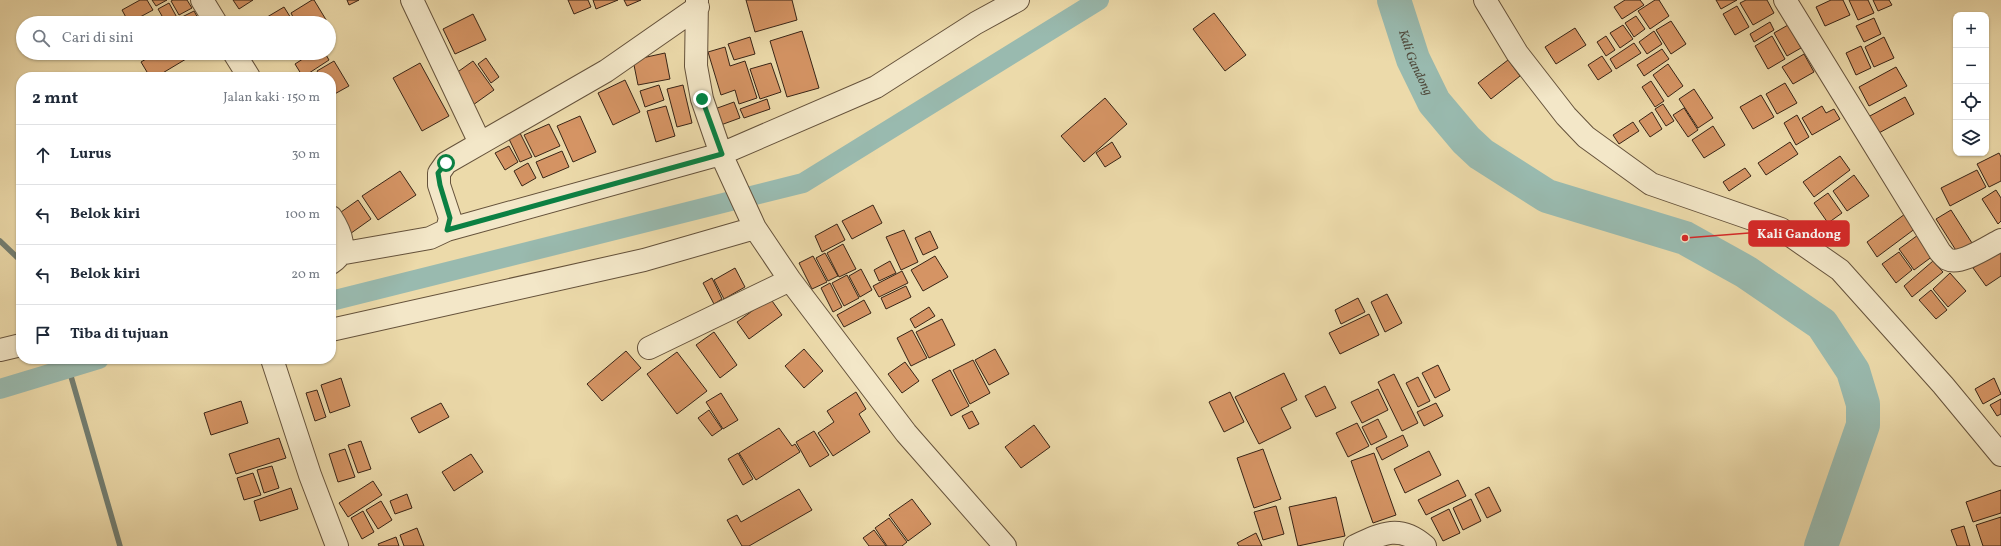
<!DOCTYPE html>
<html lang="id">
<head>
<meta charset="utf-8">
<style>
  :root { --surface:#fff; --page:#f6f6f7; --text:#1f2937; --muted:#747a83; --line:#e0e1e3 }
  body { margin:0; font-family:Vollkorn,serif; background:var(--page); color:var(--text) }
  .controls { position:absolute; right:12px; top:12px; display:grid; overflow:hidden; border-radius:8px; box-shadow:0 1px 3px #0004 }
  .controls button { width:36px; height:36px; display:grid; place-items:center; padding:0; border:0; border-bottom:1px solid var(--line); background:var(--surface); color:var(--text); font:20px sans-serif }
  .stop { position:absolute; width:12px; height:12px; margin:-9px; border:3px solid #0b8043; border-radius:50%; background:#fff }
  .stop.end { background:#0b8043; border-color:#fff; box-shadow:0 1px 4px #0008 }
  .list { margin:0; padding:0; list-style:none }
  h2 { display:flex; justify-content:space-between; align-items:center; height:52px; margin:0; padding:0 16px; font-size:17px }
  h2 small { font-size:13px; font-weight:400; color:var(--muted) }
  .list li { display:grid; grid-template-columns:26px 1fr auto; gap:12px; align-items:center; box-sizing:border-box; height:60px; padding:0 16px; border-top:1px solid var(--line) }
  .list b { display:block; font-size:15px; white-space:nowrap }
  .list em { font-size:13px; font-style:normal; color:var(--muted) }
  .icon { flex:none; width:22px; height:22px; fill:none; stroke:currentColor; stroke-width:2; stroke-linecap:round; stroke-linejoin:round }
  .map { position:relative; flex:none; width:2001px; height:546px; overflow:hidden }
  .search { position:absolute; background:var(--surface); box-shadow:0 1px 3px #0004; left:16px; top:16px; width:320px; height:44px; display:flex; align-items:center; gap:10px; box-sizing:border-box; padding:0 14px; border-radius:22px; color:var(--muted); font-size:15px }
  .panel { position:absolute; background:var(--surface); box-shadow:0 1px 3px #0004; left:16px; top:72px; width:320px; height:292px; border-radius:16px }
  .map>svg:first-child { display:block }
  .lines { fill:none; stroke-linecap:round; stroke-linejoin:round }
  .stream { stroke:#727e72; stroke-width:5.5 }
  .canal { stroke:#99baaf; stroke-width:20 }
  .river { stroke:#99baaf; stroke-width:34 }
  .building { fill:#d59464; stroke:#382416 }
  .minor-casing { stroke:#65523b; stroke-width:24 }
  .minor { stroke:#f3e7c8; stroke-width:22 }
  .route { stroke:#0b8043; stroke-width:5 }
  .labels { text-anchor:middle; stroke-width:4; stroke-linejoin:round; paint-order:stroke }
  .water-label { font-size:13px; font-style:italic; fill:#504a3c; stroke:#f3e7c8 }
  .leader { fill:none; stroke:#d62828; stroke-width:1.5 }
  .callout-dot { fill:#d62828; stroke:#f3e7c8; stroke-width:1.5 }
  .callout { fill:#d62828; stroke:#d62828; stroke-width:1.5 }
  .callout-label { font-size:13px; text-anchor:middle; font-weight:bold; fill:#fff }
</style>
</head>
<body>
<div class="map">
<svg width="2001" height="546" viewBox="0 0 2001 546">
  <rect width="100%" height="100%" fill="#ecdaaa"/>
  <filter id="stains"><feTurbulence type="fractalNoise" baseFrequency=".005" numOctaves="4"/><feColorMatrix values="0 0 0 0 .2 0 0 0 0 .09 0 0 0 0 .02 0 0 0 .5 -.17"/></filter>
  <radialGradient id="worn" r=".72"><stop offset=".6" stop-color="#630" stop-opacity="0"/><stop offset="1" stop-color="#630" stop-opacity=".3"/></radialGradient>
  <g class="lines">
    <!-- stream -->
    <path class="stream" d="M0 241 21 261
      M66 359 120 546"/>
    <!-- canal -->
    <path class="canal" d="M331 301 803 183 1099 0
      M0 389 99 359"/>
    <!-- river -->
    <path class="river" id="s1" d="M1394 0 1413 59 1434 102 1466 140 1481 154 1547 196 1685 238 1746 272 1822 324 1853 371 1863 404V425L1821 546"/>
  </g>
  <!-- building -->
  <path class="building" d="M140 0H147L153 10 129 23 122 10Z
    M152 0H167L156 6Z
    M173 0H187L192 8 179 15 171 1Z
    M233 0H253L239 9Z
    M312 0H314L328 23H296L291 13Z
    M347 0H359L349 5Z
    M568 0H588L591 7 574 14Z
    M593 0H618L596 9Z
    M624 0H641L627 6Z
    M746 0H792L797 20 755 32Z
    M1625 0H1640L1644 5 1622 19 1614 7Z
    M1655 0H1659L1669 16 1650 29 1638 11Z
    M1716 0H1737L1721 9Z
    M1746 0H1767L1774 13 1753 25 1740 3Z
    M1831 0H1843L1850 15 1825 26 1816 7Z
    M1849 0H1868L1874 13 1858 20Z
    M1873 0H1889L1892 5 1878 11Z
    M169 3 180 23H166L158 9Z
    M1737 6 1749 27 1735 35 1723 14Z
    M284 7 294 23H257Z
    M194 11 199 20 193 23H182L180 18Z
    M1214 13 1246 55 1225 71 1193 29Z
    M473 14 486 40 455 54 443 29Z
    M1636 16 1645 29 1634 37 1625 23Z
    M1874 18 1881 34 1864 42 1856 26Z
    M1671 21 1686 44 1671 54 1656 30Z
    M1770 22 1774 30 1754 42 1750 34Z
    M1623 25 1633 39 1620 48 1610 33Z
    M1788 25 1801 48 1787 56 1774 33Z
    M1575 28 1586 45 1556 64 1545 47Z
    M802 31 819 88 787 97 770 41Z
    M1654 31 1662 44 1647 54 1639 42Z
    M1606 36 1615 50 1606 56 1597 42Z
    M1772 36 1785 59 1768 69 1755 46Z
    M750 37 755 54 734 60 728 44Z
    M1884 37 1894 58 1874 67 1865 47Z
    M1634 43 1641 53 1616 69 1610 59Z
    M1861 46 1871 68 1856 75 1846 53Z
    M725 47 730 66 745 61 757 98 739 104 735 90 721 95 708 52Z
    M1662 49 1669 59 1644 76 1637 65Z
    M156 53H182L186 59 156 77H150L141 62Z
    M312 53H325L329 60 303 77 295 64Z
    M665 53 670 79 638 85 633 60Z
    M1804 54 1814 72 1793 84 1782 67Z
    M1602 56 1612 71 1598 80 1588 65Z
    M486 58 499 77 491 83 478 64Z
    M1508 60 1520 76 1491 99 1478 83Z
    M334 61 349 86 331 96V77H320L317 71Z
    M473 61 494 90 473 105 452 76Z
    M420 63 449 116 422 131 393 78Z
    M771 63 781 92 760 99 750 69Z
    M1668 64 1683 86 1668 97 1653 75Z
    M1896 67 1907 86 1869 106 1859 87Z
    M625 80 640 112 613 125 598 93Z
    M1651 81 1664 101 1655 107 1642 87Z
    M1785 83 1797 103 1777 114 1766 94Z
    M659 85 664 100 645 107 640 91Z
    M683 85 692 123 677 127 667 89Z
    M1694 89 1713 118 1698 128 1679 99Z
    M1761 95 1774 117 1753 129 1740 107Z
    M1905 97 1914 114 1877 134 1868 117Z
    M1105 98 1127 124 1084 162 1061 136Z
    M767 99 770 109 744 118 740 109Z
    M734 102 740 118 718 126 712 110Z
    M1663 104 1674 121 1666 126 1655 109Z
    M666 106 675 136 656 142 647 111Z
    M1822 106 1826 113 1834 109 1840 119 1812 135 1802 118Z
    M1684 108 1698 130 1688 137 1673 115Z
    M1652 112 1662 129 1650 137 1639 121Z
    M1797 115 1809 137 1796 145 1784 123Z
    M580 116 596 152 573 162 557 126Z
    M1633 122 1639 131 1619 144 1613 135Z
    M549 124 560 146 535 157 524 135Z
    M1713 126 1725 145 1704 158 1692 140Z
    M520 133 532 157 520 162 509 139Z
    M1112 142 1121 157 1105 167 1096 153Z
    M1790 142 1798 154 1766 175 1758 163Z
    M509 146 518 162 505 170 495 153Z
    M562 151 569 167 543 178 536 162Z
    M1999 153 2001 157V181L1989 187 1977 164Z
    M1840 156 1850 170 1814 197 1803 182Z
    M528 163 536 178 522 186 514 171Z
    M1745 168 1751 176 1729 191 1723 182Z
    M1977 170 1986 187 1950 206 1941 188Z
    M400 171 416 195 378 220 362 196Z
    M1854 175 1869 196 1847 211 1833 191Z
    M1996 190 2001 198V221L1998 224 1982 199Z
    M1828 193 1842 213 1828 223 1814 203Z
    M358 200 371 219 347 236 334 217Z
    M873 205 882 223 852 239 842 221Z
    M1951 210 1972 243 1957 252 1936 219Z
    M1905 214 1916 228 1877 257 1867 242Z
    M837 224 845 240 822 252 815 236Z
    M904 230 918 262 901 270 886 237Z
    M930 231 938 248 923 255 915 238Z
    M1918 235 1933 256 1914 270 1899 249Z
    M843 244 856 269 839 277 827 253Z
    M2001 249V276L1986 286 1973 268Z
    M1899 252 1912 270 1896 283 1882 264Z
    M825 253 838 276 828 281 816 258Z
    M813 256 827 282 812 289 799 263Z
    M935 256 948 277 923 291 911 270Z
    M890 261 896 273 879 281 874 270Z
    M1933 261 1943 272 1912 297 1904 286Z
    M735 268 745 287 724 299 714 280Z
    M861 269 872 290 860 297 849 276Z
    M902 271 908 283 879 297 873 286Z
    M1950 273 1966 291 1948 307 1933 289Z
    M847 275 859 298 844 306 832 283Z
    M712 278 722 299 714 304 703 283Z
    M830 283 842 307 833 312 821 288Z
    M906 286 911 297 886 309 881 298Z
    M1931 290 1947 310 1936 319 1919 300Z
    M1387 294 1402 323 1385 332 1371 302Z
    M770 298 782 315 749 339 737 322Z
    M1358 298 1365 312 1341 324 1335 310Z
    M864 300 871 313 844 327 837 315Z
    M929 307 935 316 915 328 910 319Z
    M1369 314 1379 335 1340 354 1329 333Z
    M942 319 955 345 929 358 916 332Z
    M912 330 927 358 911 366 897 338Z
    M714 332 737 365 720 378 696 345Z
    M804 349 823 371 804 388 785 366Z
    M995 349 1009 374 989 385 975 360Z
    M626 351 641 368 602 401 587 384Z
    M677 352 707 391 677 414 647 374Z
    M973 360 990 393 970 404 953 370Z
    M905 362 919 381 902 393 888 374Z
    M1438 365 1450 390 1435 398 1422 373Z
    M950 370 969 406 951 416 932 380Z
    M1284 373 1297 400 1281 408 1291 428 1259 444 1235 397Z
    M1394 374 1418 423 1402 431 1378 382Z
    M1418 377 1430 401 1418 407 1406 383Z
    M341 378 350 406 330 413 321 385Z
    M1994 378 2001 394 1983 404 1975 389Z
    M1325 386 1336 408 1316 417 1305 396Z
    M1378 389 1388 410 1362 423 1351 402Z
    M317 390 326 417 315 421 306 393Z
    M856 392 866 409 859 414 870 432 833 456 818 433 834 422 827 411Z
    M1230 392 1244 422 1224 432 1209 402Z
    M721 393 738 420 723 429 706 402Z
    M2001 399V414L1997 416 1990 405Z
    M241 401 248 423 211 435 204 413Z
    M441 403 449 417 419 433 411 418Z
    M1436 403 1443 416 1424 426 1417 412Z
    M709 410 722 429 712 436 698 418Z
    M972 411 979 424 969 429 962 416Z
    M1378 419 1387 437 1371 445 1362 427Z
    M1357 423 1369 446 1348 457 1336 433Z
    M1034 425 1050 447 1021 468 1005 447Z
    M779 428 792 446 795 444 800 452 756 480 739 453Z
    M814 431 829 455 810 467 796 442Z
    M1403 435 1408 446 1382 460 1376 448Z
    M279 438 286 458 236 474 229 454Z
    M361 441 371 469 358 473 348 445Z
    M345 449 355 477 338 482 329 454Z
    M1263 449 1281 499 1254 508 1237 458Z
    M1429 451 1441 475 1405 493 1394 469Z
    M738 453 753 479 743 485 728 459Z
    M1374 453 1396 515 1373 523 1351 461Z
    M471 454 483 472 454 491 442 472Z
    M272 466 279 488 264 493 257 470Z
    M253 473 261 495 244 500 237 478Z
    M1458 480 1466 496 1426 515 1418 500Z
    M373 481 382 495 348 517 339 503Z
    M1489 487 1501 511 1487 518 1475 494Z
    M291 488 298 509 260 521 254 501Z
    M799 489 812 510 749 546H742L727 520 737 515 741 522Z
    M2001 490V513L1973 522 1966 502Z
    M407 494 412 508 395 514 390 501Z
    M1336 497 1345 536 1298 546 1289 507Z
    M912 499 931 524 908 541 889 515Z
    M1471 499 1481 521 1463 530 1453 508Z
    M381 501 392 520 378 529 366 510Z
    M1276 506 1284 534 1263 540 1254 512Z
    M1449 509 1460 533 1443 541 1431 518Z
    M363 511 374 532 362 539 351 518Z
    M2001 517V546H1983L1976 525Z
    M889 518 907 542 902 546H887L875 528Z
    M1964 526 1970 546H1957L1951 530Z
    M417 528 424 546H404L400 535Z
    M874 530 886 546H869L863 538Z
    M1256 533 1262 546H1239L1237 543Z
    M396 537 399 546H379L378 544Z"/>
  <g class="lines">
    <!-- minor casing -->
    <g class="minor-casing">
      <path id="minor" d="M202 0 216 23
        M412 0 480 143
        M697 0 696 66 702 99 721 154 876 87 976 23 1018 0
        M1485 0 1517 53 1566 116 1586 137 1651 184 1781 229 1840 270 1943 385 2001 455
        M1785 0 1940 252C1942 254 1944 257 1947 259 1960 266 1989 246 2001 240
        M234 53 249 77
        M331 217C340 231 350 251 331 263
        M447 230 721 154 755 228 790 280 906 433 1005 546
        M339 254 430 238 447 230 450 218 439 185V173L446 163 606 71 698 7
        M331 330 644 260 755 228
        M649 348 790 280
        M0 350 21 345
        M272 359 310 475 337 546
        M1355 546C1382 533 1400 524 1425 546"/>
    </g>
    <!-- minor -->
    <use href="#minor" class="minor"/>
  </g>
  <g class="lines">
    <!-- route -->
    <path class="route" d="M446 163 438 173 440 185 450 218 447 230 722 154 702 99"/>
  </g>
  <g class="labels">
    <!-- water labels -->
    <g class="water-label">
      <text dy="5" stroke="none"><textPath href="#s1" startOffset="66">Kali Gandong</textPath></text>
    </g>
  </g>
  <!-- callouts -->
  <path class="leader" d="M1685 238L1749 233"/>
  <circle class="callout-dot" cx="1685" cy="238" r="4"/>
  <rect class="callout" x="1749" y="221" width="100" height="25" rx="4"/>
  <g class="callout-label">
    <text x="1799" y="238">Kali Gandong</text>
  </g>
  <rect width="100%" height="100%" filter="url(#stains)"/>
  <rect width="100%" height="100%" fill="url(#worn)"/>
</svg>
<div class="controls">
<button>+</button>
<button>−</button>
<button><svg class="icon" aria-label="locate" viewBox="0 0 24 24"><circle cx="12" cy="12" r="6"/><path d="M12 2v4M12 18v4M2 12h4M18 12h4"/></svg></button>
<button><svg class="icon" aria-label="layers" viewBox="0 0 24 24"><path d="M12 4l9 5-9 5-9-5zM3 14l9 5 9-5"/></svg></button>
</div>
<div class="stop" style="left:446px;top:163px"></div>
<div class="stop end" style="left:702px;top:99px"></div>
<div class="search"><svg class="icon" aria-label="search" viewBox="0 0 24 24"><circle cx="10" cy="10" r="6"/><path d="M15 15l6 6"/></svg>Cari di sini</div>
<section class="panel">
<h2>2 mnt<small>Jalan kaki · 150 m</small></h2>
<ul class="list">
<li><svg class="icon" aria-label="ahead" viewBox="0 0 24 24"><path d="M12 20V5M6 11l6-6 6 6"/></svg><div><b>Lurus</b></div><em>30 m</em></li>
<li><svg class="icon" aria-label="left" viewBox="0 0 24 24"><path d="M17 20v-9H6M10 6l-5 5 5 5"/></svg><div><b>Belok kiri</b></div><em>100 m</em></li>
<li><svg class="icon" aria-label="left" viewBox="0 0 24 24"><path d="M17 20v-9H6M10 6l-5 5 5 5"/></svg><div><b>Belok kiri</b></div><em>20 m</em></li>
<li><svg class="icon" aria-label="arrive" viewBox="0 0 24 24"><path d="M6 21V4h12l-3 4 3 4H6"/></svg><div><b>Tiba di tujuan</b></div></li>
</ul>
</section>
</div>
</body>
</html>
